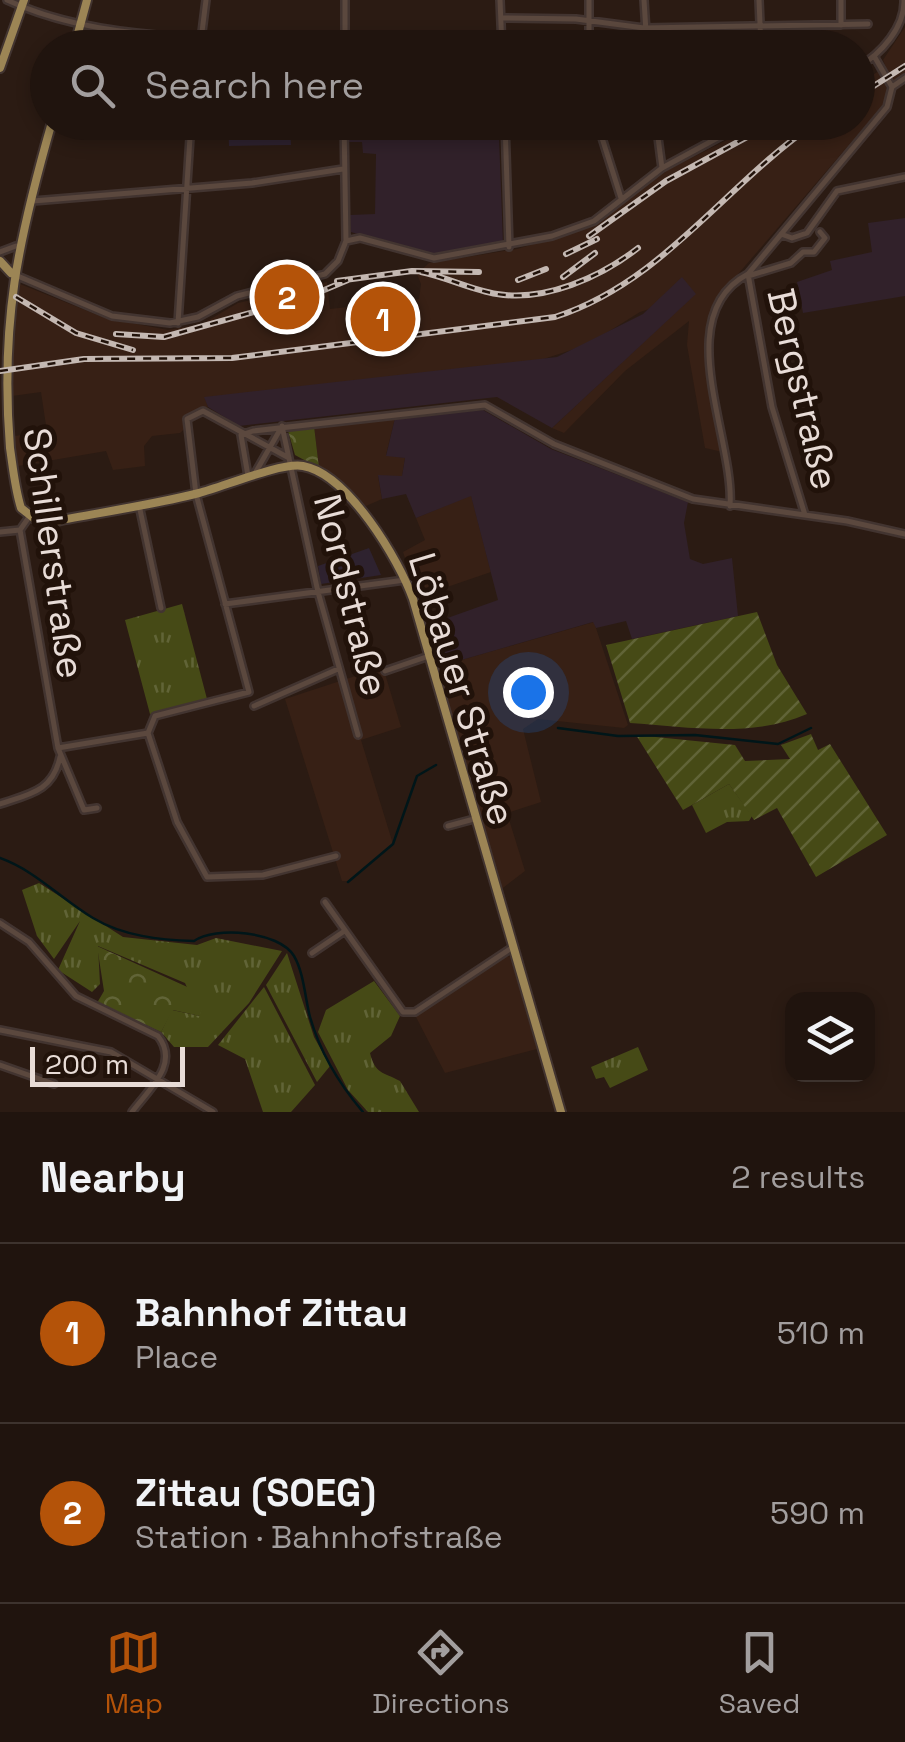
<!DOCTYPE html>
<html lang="en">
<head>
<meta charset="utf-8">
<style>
  :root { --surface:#20140e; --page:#281d17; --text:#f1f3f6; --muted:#a29e9e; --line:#3d332e; --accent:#b45309 }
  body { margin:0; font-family:"Space Grotesk",sans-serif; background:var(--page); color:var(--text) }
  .controls { position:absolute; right:30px; bottom:30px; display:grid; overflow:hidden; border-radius:20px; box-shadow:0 5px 15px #0003 }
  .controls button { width:90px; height:90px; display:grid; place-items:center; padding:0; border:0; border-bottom:2px solid var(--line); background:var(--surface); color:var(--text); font:50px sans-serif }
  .scale { position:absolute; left:30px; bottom:25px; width:155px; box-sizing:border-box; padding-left:10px; border:5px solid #e8dcd7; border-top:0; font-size:28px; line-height:35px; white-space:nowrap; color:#e8dcd7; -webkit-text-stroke:8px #21120a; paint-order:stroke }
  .you { position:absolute; left:528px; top:692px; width:35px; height:35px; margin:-25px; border:8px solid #fff; border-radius:50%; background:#1a73e8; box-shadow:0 0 0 15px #1a73e833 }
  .badge { display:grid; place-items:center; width:65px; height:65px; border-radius:50%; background:var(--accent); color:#fff; font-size:32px; font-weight:700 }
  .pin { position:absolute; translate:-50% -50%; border:5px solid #fff; box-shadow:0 2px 10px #0006 }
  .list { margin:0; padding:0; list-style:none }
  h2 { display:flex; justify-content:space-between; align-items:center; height:130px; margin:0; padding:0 40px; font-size:42px }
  h2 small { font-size:32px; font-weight:400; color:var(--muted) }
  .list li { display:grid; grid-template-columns:65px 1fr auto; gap:30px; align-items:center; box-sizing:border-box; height:180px; padding:0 40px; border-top:2px solid var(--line) }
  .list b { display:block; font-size:38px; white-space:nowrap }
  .list p { margin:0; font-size:32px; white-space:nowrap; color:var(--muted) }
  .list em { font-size:32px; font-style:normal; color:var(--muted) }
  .icon { flex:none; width:55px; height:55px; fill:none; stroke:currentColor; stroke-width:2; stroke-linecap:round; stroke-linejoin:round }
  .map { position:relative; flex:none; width:905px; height:1112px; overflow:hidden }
  .search { position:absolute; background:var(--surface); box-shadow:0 5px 15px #0003; left:30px; right:30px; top:30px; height:110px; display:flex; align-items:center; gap:25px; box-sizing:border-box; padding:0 35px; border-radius:55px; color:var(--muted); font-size:38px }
  .sheet { height:490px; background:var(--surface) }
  nav { display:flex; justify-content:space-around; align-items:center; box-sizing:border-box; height:140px; border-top:2px solid var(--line); background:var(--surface); font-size:28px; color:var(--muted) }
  nav a { display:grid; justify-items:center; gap:5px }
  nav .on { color:var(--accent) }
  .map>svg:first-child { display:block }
  .built { fill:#372015 }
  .industrial { fill:#31212a }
  .education { fill:#2e222f }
  .grass { fill:url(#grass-tufts) }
  .forest { fill:url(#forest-crowns) }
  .garden { fill:url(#garden-furrows) }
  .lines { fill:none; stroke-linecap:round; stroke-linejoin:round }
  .stream { stroke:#001619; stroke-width:2.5 }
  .minor-casing { stroke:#423430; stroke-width:10 }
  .major-casing { stroke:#423430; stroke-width:12 }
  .minor { stroke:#5b483e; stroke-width:5 }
  .major { stroke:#9c8555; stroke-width:8 }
  .rail-casing { stroke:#c4b8b2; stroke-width:6 }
  .rail { stroke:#21120a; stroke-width:2.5; stroke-dasharray:8; stroke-linecap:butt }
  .labels { text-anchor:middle; stroke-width:10; stroke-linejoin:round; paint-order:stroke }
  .street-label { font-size:38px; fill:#e8dcd7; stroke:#21120a }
</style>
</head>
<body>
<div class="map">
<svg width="905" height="1112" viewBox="0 0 905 1112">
  <defs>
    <pattern id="grass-tufts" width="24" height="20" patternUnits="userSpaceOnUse" patternTransform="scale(2.5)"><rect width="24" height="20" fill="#464a16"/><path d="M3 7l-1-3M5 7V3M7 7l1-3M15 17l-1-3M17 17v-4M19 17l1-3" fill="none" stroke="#616437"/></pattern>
    <pattern id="forest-crowns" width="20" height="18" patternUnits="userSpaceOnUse" patternTransform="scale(2.5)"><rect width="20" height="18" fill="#464a16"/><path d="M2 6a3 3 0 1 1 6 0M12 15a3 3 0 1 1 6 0" fill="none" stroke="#616437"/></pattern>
    <pattern id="garden-furrows" width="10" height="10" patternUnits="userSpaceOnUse" patternTransform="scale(2.5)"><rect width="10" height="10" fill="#464a16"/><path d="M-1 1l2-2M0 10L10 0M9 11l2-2" fill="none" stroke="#616437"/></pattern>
  </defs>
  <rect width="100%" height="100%" fill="#2b1b13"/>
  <!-- built -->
  <path class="built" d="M905 27V73L892 82 883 60Z
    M879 71 887 84 884 104 721 294 710 317 707 367 727 453 705 448 687 345 689 321 625 371 564 433 552 428 695 294 640 312 587 345 531 363 205 398 208 407 180 433 152 436 144 446 145 466 113 470 106 451 18 466 14 436 47 432 41 392 12 396 11 314 20 284 105 318 168 330 202 324 238 303 327 282 330 309 419 299 421 284 417 274 429 263 517 249 587 228 668 170 760 123 858 122V84Z
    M395 418 386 455 405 458 402 476H378L382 499 366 506 319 468 314 426Z
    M471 495 491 572 418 597 403 552 425 540 416 518Z
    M594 622 628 725 624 728 538 719 523 729 541 802 507 813 525 871 499 891 437 667Z
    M383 667 401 727 361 740 393 844 348 881H342L285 699Z
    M502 955 511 957 537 1049 445 1073 416 1017Z"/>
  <!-- industrial -->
  <path class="industrial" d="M349 123H471L472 137H499L503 243 425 255 351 232 350 215 375 214 376 154 363 153 362 142H349Z
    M905 218V296L803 313 797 282 832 270 830 261 872 252 868 223Z
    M682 277 696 294 552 428 497 397 239 426 208 407 204 397 557 357 643 314Z
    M483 410 551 449 688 502 684 523 690 559 703 564 732 558 738 616 632 639 626 621 596 628 593 622 437 667 425 626 498 600 471 496 416 518 406 494 382 499 378 475 402 476 405 458 386 456 395 418Z"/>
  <!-- education -->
  <path class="education" d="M228 123H290L291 145 229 146Z
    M369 548 381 575 321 584 318 566Z"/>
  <!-- grass -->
  <path class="grass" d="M182 604 207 699 150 714 125 620Z
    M729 784 752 816 749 821 727 822 706 833 692 805Z
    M39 883 123 937 197 945 216 938 282 951 249 1003 208 1047H174L161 1032 172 1010 200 1016 185 983 98 946 100 984 92 992 58 970 80 921 54 959 37 936 22 890Z
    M287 953 314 1037 330 1066 317 1082 266 985Z
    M374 981 400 1016 391 1036 370 1053C375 1074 383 1072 400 1081L419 1112H368L348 1090 318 1032 326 1010Z
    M264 987 315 1085 291 1112H263L245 1059 218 1045Z
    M638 1047 648 1070 610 1088 604 1077 596 1079 591 1067Z"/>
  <!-- forest -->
  <path class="forest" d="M314 426 319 468 295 455 288 431Z
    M97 946 205 995 200 1016 173 1010 161 1032 97 1003 104 991Z"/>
  <!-- garden -->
  <path class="garden" d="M757 612 777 665 807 714C753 738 688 727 630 723L606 645Z
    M811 734 818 750 830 744 887 835 816 877 777 808 754 820 729 784 683 810 636 735 735 745 745 761 790 759 781 745Z"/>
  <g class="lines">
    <!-- stream -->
    <path class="stream" d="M558 728 618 736 695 735 778 744 811 728
      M0 858C36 871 61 899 93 918 123 936 160 940 194 941 215 926 279 931 294 956 304 973 305 998 310 1017 320 1052 340 1085 363 1112
      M348 882 393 844 417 776 436 765"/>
    <!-- minor casing -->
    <g class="minor-casing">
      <path id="minor" d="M7 0C105 46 238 38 345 36
        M500 0 502 48
        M589 0V48
        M644 0 647 48
        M759 0 761 48
        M501 18 576 19 644 28 868 24
        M841 25V0
        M200 48 206 0
        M345 48V0
        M874 56 892 87
        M858 67C881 54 905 27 904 0
        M892 87 905 78
        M505 122 509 247
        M597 122 621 198
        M656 122 662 168
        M33 201 252 183 343 169
        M781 234 792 238 807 233 837 191 905 177
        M346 241 360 238 434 258 552 236 594 221 662 168 747 122
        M0 252 16 246
        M13 274 112 316 170 323 198 317 237 296 325 274 338 261 346 241 344 122
        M748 276 791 263 803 252H814L825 238 820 232
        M178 323 191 122
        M282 426 318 592 358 735
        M254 475 281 428
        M248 476 241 435 253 431 485 405 554 444 693 499 847 521 905 534
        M139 505 161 608
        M730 506C735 439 669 315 748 274
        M805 515 772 407 748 274 887 107 892 87
        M29 517 20 530 58 748 84 810 97 808
        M0 532 20 530
        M225 604 405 580
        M385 671 429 656
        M254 706 338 669
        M148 733 177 822 207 877 263 875 336 856
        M58 748 148 733 155 716 249 692 196 494 187 419 203 411 289 458
        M0 804C30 794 53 791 60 757
        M448 826 474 819
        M325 902 403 1012H415L513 947
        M0 923 29 942 76 996 158 1036C180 1064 149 1089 132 1112
        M312 953 343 932
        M0 1030 111 1052 213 1112
        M0 1065 54 1084"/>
    </g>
    <!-- major casing -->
    <g class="major-casing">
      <path id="major" d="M74 48 87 0
        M0 68 24 0
        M52 122C18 240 0 323 10 448 13 468 15 489 21 508L35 519 56 521C103 512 152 505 199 493 223 487 281 462 303 466 348 474 399 560 413 599L561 1112
        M0 261 11 273"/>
    </g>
    <!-- minor -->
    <use href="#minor" class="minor"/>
    <!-- major -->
    <use href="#major" class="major"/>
    <!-- rail casing -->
    <g class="rail-casing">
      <path id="rail" d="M858 96 905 66
        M589 236 666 181 747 137
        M566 254 597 239
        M421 272C446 277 472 290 497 294 545 302 601 277 638 248
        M563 277 595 253
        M518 280 546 269
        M337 281 412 271 479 272
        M16 297 76 333 133 350
        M298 301 348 280
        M116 334 164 337 307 297
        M0 371 84 359 232 358 555 317C664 282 725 184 817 122"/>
    </g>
    <!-- rail -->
    <use href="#rail" class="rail"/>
  </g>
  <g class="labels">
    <!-- street labels -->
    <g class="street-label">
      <text transform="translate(803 389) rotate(77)" y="13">Bergstraße</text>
      <text transform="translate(54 553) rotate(82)" y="13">Schillerstraße</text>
      <text transform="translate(351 595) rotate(76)" y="13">Nordstraße</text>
      <text transform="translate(462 689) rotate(73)" y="13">Löbauer Straße</text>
    </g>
  </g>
</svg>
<div class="controls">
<button><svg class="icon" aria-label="layers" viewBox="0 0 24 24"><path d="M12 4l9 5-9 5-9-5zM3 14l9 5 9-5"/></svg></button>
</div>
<div class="scale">200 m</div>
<div class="you"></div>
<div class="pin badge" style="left:383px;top:319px">1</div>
<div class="pin badge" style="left:287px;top:297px">2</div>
<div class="search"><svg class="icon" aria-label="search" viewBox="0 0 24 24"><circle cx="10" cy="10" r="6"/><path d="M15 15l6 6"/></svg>Search here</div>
</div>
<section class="sheet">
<h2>Nearby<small>2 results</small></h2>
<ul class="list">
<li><span class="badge">1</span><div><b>Bahnhof Zittau</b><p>Place</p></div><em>510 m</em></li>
<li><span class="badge">2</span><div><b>Zittau (SOEG)</b><p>Station · Bahnhofstraße</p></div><em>590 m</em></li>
</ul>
</section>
<nav>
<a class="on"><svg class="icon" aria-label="map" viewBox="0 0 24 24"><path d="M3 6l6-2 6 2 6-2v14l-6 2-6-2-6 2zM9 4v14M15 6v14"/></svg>Map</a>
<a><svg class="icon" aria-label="directions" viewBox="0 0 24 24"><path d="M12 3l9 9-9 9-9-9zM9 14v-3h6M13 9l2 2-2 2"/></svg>Directions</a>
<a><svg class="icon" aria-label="saved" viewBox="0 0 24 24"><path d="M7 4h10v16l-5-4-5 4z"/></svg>Saved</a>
</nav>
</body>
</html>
